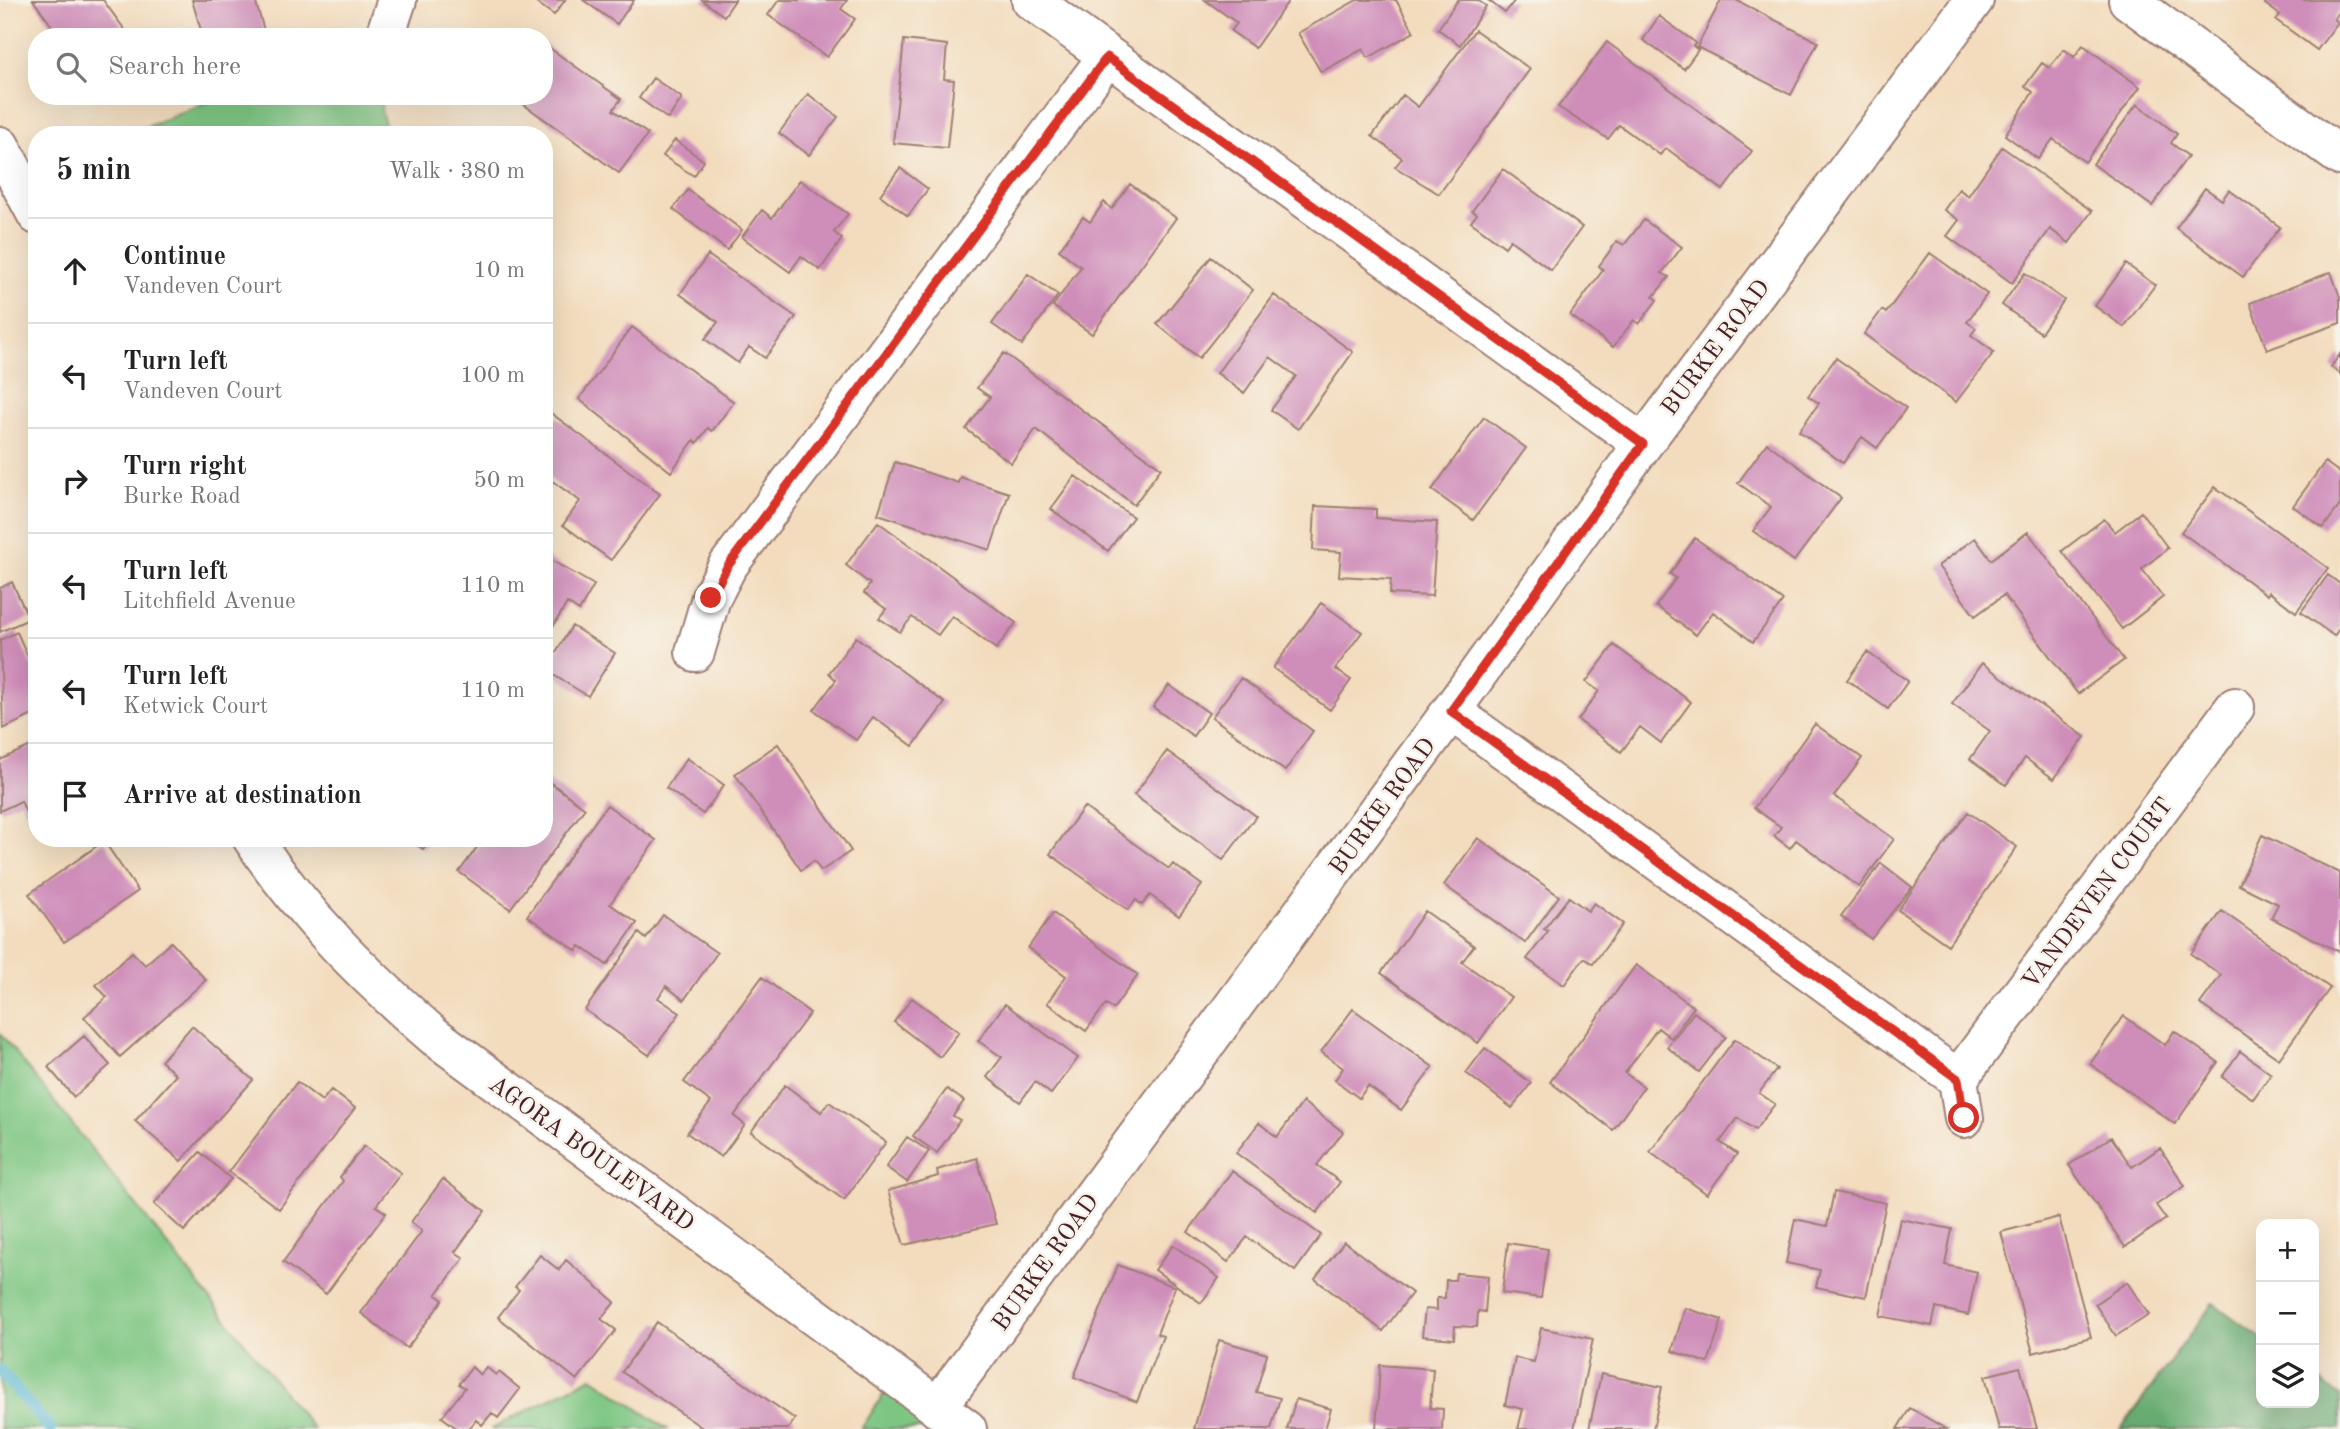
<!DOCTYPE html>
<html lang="en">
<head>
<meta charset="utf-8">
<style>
  :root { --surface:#fff; --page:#f6f6f6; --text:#222; --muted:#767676; --line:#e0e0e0 }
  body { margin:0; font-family:"Old Standard TT",serif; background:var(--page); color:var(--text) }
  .controls { position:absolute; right:21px; bottom:21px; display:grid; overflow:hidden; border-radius:14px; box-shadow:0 7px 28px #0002 }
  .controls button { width:63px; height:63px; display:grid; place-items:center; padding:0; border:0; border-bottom:2px solid var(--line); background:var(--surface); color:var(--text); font:35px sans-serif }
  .stop { position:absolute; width:21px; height:21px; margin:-16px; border:5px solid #d93025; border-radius:50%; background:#fff }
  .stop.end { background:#d93025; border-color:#fff; box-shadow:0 2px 7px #0008 }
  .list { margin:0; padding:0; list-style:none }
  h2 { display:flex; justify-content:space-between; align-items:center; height:91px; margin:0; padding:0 28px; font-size:30px }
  h2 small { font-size:23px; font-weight:400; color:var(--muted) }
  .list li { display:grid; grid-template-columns:46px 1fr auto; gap:21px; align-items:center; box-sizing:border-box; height:105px; padding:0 28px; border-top:2px solid var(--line) }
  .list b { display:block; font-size:26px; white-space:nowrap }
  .list p { margin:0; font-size:23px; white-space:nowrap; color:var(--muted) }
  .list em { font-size:23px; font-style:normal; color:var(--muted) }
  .icon { flex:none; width:38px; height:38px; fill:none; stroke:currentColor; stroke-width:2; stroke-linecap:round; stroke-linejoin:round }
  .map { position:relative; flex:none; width:2340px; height:1429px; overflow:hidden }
  .search { position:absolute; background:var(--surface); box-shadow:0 7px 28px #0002; left:28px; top:28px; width:525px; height:77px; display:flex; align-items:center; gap:18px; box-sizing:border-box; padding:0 24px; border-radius:28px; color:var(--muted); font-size:26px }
  .panel { position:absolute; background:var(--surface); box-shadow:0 7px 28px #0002; left:28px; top:126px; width:525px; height:721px; border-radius:28px }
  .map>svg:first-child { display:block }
  .green { fill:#7dc682; stroke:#647256; stroke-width:2 }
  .forest { fill:#66ab70; stroke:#58654e; stroke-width:2 }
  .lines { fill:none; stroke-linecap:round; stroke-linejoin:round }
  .stream { stroke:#58b8d7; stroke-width:12 }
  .building { fill:#cf8dba }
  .minor-casing { stroke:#9e7e74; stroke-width:42 }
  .minor { stroke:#fff; stroke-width:38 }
  .route { stroke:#d93025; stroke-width:9 }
  .labels { text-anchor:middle; stroke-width:5; stroke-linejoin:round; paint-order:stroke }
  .street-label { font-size:24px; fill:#4a1f2b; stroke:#f7f3e8 }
</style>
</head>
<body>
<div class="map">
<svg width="2340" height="1429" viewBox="0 0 2340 1429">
  <rect width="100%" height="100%" fill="#f7f3e8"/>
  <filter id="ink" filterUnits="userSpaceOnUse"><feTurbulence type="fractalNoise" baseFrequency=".0143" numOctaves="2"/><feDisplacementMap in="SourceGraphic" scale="14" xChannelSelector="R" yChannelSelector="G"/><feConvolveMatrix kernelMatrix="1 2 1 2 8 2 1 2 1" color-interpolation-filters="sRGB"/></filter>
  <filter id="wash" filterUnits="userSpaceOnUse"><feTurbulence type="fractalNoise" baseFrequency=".00686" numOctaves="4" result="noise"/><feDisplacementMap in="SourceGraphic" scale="28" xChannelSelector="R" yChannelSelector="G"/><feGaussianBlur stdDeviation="1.57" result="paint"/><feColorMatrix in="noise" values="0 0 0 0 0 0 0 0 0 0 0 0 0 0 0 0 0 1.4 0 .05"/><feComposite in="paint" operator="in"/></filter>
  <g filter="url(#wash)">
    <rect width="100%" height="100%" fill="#f3dcbd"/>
    <!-- green -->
    <path class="green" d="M222 96H382L381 111 388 135H127Z
      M0 1033 313 1429H0Z
      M592 1377 667 1429H491Z
      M895 1377 967 1429H861Z"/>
    <!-- forest -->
    <path class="forest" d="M2213 1303 2261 1338V1403H2314V1377L2340 1396V1429H2121Z"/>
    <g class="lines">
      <!-- stream -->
      <path class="stream" d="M0 1371 50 1429"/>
    </g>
    <g id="blocks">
      <!-- building -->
      <path class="building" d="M33 0H103L130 37H60Z
        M192 0H255L266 37H203Z
        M533 0H565L554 15Z
        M583 0H634L617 24Z
        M702 0H735L724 16Z
        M779 0H847L841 9 855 19 827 57 768 15Z
        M1205 0H1289L1255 48 1231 31 1237 23Z
        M1357 0H1396L1414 32 1368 58 1363 49 1321 72 1298 33Z
        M1458 0H1477L1486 6 1460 45 1438 29Z
        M1488 0H1515L1505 13Z
        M1721 0H1736L1818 42 1791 95 1697 47Z
        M2268 0H2340V11L2334 19 2338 22 2317 50 2276 20 2280 15 2265 4Z
        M1659 16 1696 43 1693 46 1698 50 1684 69 1643 40Z
        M1475 30 1530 69 1439 194 1395 167 1402 158 1372 136 1403 95 1418 107Z
        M904 40 947 45 944 79 954 80 947 148 893 143Z
        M1607 42 1752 151 1723 190 1666 148 1660 155 1619 125 1608 139 1558 107Z
        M544 44 621 99 613 110 648 134 619 173 512 96H544Z
        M2083 45 2140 87 2085 162 2053 139 2038 159 2005 135 2033 92 2025 86 2042 63 2049 68 2064 49 2074 57Z
        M653 78 682 98 668 119 639 98Z
        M808 94 838 117 809 155 779 133Z
        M2137 104 2177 134 2171 143 2188 156 2152 206 2093 164Z
        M675 140 704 161 694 176 663 156Z
        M2002 147 2092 211 2069 243 2050 229 2012 283 1947 236 1959 220 1944 210 1959 189 1968 196Z
        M900 168 928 189 908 216 880 195Z
        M1503 169 1582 227 1551 270 1510 240 1505 247 1471 222 1477 214 1472 211Z
        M800 180 848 214 834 232 842 239 820 270 801 256 790 272 742 237 762 210 772 218Z
        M1130 184 1176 218 1092 334 1053 306 1081 267 1059 250 1083 217 1090 222 1104 202 1112 209Z
        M2205 188 2222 200 2229 190 2280 227 2243 277 2176 228Z
        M688 190 742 230 727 250 673 209Z
        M1644 220 1682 247 1662 273 1669 277 1653 297 1657 300 1639 324 1634 320 1613 347 1570 315 1603 270 1599 266 1617 241 1624 245Z
        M1930 253 1987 294 1967 322 1976 328 1971 335 1994 352 1956 402 1864 334 1882 310 1886 313Z
        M708 255 796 317 765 358 749 347 738 363 705 339 718 322 680 294Z
        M1211 257 1253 290 1199 358 1157 324Z
        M2126 264 2155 285 2124 327 2095 306Z
        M2331 272 2340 297V323L2267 350 2250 303Z
        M2025 273 2064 300 2041 333 2002 305Z
        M1028 274 1058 295 1022 345 992 324Z
        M1274 295 1353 352 1298 429 1271 410 1296 376 1270 357 1244 393 1217 373Z
        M632 327 734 402 712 431 708 428 697 443 694 440 671 472 579 399Z
        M1004 353 1161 468 1134 505 1036 429 1011 463 966 429 990 397 977 388Z
        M2340 354V374L2331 367Z
        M1836 358 1906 408 1877 448 1862 437 1843 463 1799 431 1819 403 1808 396Z
        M548 411 660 494 611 560 563 525 580 501 544 475V415Z
        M1484 417 1526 448 1473 520 1432 490Z
        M1767 443 1841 498 1794 561 1753 531 1771 507 1738 483Z
        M895 462 958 483 960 477 1009 493 990 550 878 514Z
        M2325 462 2340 473V505L2323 528 2293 506Z
        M1075 476 1133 517 1108 551 1051 509Z
        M2215 487 2328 568 2296 612 2269 592 2267 595 2181 532Z
        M1315 506 1376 509V518L1437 522 1432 596 1390 594 1391 579 1339 576 1341 552 1313 550Z
        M2141 512 2168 548 2142 569 2163 597 2122 629 2062 551 2104 519 2115 532Z
        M878 522 1016 623 996 649 952 616 938 635 912 617 900 632 879 618 886 609 864 593 870 584 846 565Z
        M2028 532 2124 660 2078 694 2004 595 1975 616 1938 566 1975 538 1991 560Z
        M1695 538 1783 601 1753 642 1713 612 1696 635 1656 606 1676 578 1670 574Z
        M544 556 594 585 579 611 567 603 554 625 544 619Z
        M2328 575 2340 584V627L2334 636 2301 612Z
        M12 582 29 619 0 632V588Z
        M1321 603 1362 632 1335 669 1351 680 1330 710 1273 668Z
        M572 626 615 653 588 696 545 670Z
        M17 632 31 664 34 662 37 667V713L3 729 0 640Z
        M856 637 945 703 913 746 873 717 856 740 814 710 836 680 829 673Z
        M1614 645 1691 702 1661 743 1640 727 1621 752 1578 720 1599 691 1586 682Z
        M1867 652 1908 681 1888 709 1847 680Z
        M1982 663 2085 737 2054 779 2025 758 2006 785 1970 759 1990 731 1952 704Z
        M1241 678 1313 731 1285 771 1212 717Z
        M1169 685 1209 713 1193 736 1153 707Z
        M1815 724 1862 758 1834 796 1894 839 1859 887 1796 840 1790 848 1774 836 1781 827 1754 808Z
        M37 743V826L33 828 21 801 0 811V760Z
        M778 744 851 851 821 871 814 861 801 870 735 774Z
        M1167 751 1256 816 1223 860 1134 795Z
        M687 758 724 785 703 814 666 788Z
        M544 778 585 808 510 909 459 872 484 838H544Z
        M607 805 656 840 610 904 637 923 607 965 580 946 577 951 527 916Z
        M1084 807 1169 869 1173 864 1202 885 1179 916 1150 895 1142 905 1136 900 1128 910 1050 854Z
        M1968 812 2017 847 1948 945 1898 910Z
        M2262 835 2340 873V952L2271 918 2278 904 2239 885Z
        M407 838H431L423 849Z
        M1478 838 1559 896 1525 943 1444 885Z
        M104 841 138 891 64 942 29 894Z
        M1881 863 1912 887 1871 939 1841 916Z
        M1569 897 1588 911 1594 903 1623 924 1593 964 1584 958 1564 985 1527 959 1548 931 1544 929Z
        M1425 911 1474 946 1462 962 1511 997 1478 1043 1381 973Z
        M2222 911 2330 988 2279 1059 2200 1004 2221 975 2191 954Z
        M1053 913 1138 975 1113 1009 1106 1004 1086 1031 1047 1003 1066 976 1028 948Z
        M663 915 717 953 684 1000 666 986 658 998 680 1013 649 1055 585 1010 639 933 646 939Z
        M171 942 206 980 120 1057 84 1017 107 997 96 985 132 952 145 965Z
        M1636 965 1694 1007 1671 1038 1658 1028 1625 1073 1644 1087 1613 1130 1550 1082Z
        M762 977 810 1013 734 1116 745 1125 721 1157 687 1133 711 1102 684 1082Z
        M912 998 959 1032 940 1057 894 1022Z
        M1005 1004 1078 1058 1051 1094 1035 1082 1020 1102 987 1077 1002 1057 978 1041Z
        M1353 1009 1433 1067 1401 1110 1368 1086 1359 1098 1335 1080 1343 1068 1321 1052Z
        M1694 1012 1726 1037 1699 1072 1667 1047Z
        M2124 1016 2165 1045 2174 1031 2218 1062 2175 1124 2090 1064Z
        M192 1026 253 1080 181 1161 135 1121 176 1075 161 1061Z
        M84 1036 110 1065 74 1097 48 1067Z
        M1735 1039 1777 1069 1759 1093 1775 1104 1755 1130 1738 1118 1720 1142 1737 1154 1707 1194 1650 1152Z
        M1485 1048 1531 1083 1512 1108 1466 1073Z
        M2240 1051 2271 1074 2253 1099 2222 1077Z
        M297 1082 322 1101 331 1090 355 1108 279 1209 229 1172Z
        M785 1085 821 1112 829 1102 886 1142 844 1200 751 1132Z
        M947 1089 964 1101 953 1116 960 1120 937 1153 913 1136Z
        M1303 1102 1343 1132 1317 1165 1340 1182 1317 1213 1236 1153 1259 1123 1277 1137Z
        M907 1137 929 1151 907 1182 886 1167Z
        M2111 1137 2132 1167 2160 1148 2185 1186 2156 1205 2166 1219 2125 1247 2069 1165Z
        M364 1146 401 1173 376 1206 386 1213 326 1294 283 1262 343 1181 340 1177Z
        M200 1152 231 1179 184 1231 154 1204Z
        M977 1158 996 1224 904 1245 888 1191 938 1176 937 1170Z
        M1232 1171 1321 1235 1295 1271 1247 1237 1228 1262 1188 1232Z
        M443 1179 485 1211 455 1252 464 1258 436 1295 443 1300 407 1348 361 1313 422 1231 411 1222Z
        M1834 1192 1886 1203 1866 1297 1816 1287 1820 1270 1786 1263 1795 1219 1827 1226Z
        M2059 1217 2091 1337 2033 1353 2001 1232Z
        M1900 1219 1952 1229 1945 1265 1977 1272 1968 1315 1936 1308 1932 1326 1880 1316Z
        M1344 1242 1412 1293 1383 1331 1315 1279Z
        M1508 1243 1548 1249 1541 1298 1502 1293Z
        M1173 1245 1219 1278 1201 1303 1155 1270Z
        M540 1255 559 1270 566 1260 615 1302 601 1319 616 1330 577 1380 498 1317 519 1290 515 1287Z
        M1118 1265 1175 1287 1157 1334 1163 1336 1137 1402 1074 1377Z
        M1456 1273 1488 1276 1485 1312 1478 1311 1477 1327 1455 1326 1454 1339 1422 1336 1425 1309 1437 1310V1298H1445L1446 1280H1455Z
        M2127 1282 2149 1315 2116 1336 2095 1304Z
        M1685 1308 1722 1320 1708 1363 1672 1351Z
        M657 1322 795 1419 788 1429H704L622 1372Z
        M1541 1328 1593 1339 1574 1429H1518L1523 1409 1505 1405 1515 1358 1534 1362Z
        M1219 1340 1267 1354 1256 1392 1280 1398 1271 1429H1194Z
        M1380 1365 1433 1369 1430 1408 1443 1409 1442 1429H1376Z
        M472 1367 480 1375 486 1367 496 1375 499 1372 520 1389 498 1418 492 1413 482 1425 476 1420 469 1429H458L442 1417 465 1388 459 1384Z
        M2020 1367 2037 1429H1999L1985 1376Z
        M1601 1374 1662 1387 1653 1429H1589Z
        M1296 1399 1331 1409 1325 1429H1287Z
        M1910 1408 1946 1429H1897Z"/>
    </g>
  </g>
  <g filter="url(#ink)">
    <use href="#blocks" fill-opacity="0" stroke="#9e7e74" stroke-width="2"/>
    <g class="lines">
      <!-- minor casing -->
      <g class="minor-casing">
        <path id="minor" d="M1031 0 1643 444
          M2128 0 2340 156
          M386 33 397 0
          M0 146 37 215
          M695 652 711 598 727 567 1107 57
          M1451 711 1958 1079
          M252 838C303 915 365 976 434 1036L967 1429
          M1964 1118 1958 1079 2235 707
          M937 1408 1451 711 1643 444 1974 0"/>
      </g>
      <!-- minor -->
      <use href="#minor" class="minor"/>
    </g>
  </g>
  <g class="lines" filter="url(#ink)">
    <!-- route -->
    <path class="route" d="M711 598 727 567 1107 57 1643 444 1451 711 1958 1079 1964 1118"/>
  </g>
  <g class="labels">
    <!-- street labels -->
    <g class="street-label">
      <text transform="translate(1715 347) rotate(-53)" y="8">BURKE ROAD</text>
      <text transform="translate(1382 806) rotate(-54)" y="8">BURKE ROAD</text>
      <text transform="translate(2097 893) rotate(-53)" y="8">VANDEVEN COURT</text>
      <text transform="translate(592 1153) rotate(36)" y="8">AGORA BOULEVARD</text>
      <text transform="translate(1045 1262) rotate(-54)" y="8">BURKE ROAD</text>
    </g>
  </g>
</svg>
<div class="controls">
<button>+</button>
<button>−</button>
<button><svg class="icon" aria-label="layers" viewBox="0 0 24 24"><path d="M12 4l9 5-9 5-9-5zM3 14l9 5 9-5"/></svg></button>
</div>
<div class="stop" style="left:1964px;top:1118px"></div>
<div class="stop end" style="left:711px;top:598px"></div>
<div class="search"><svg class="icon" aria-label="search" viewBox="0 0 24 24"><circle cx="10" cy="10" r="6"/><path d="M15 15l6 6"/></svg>Search here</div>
<section class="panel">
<h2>5 min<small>Walk · 380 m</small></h2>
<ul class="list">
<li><svg class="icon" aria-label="ahead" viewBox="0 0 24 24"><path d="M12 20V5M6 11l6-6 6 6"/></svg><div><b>Continue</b><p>Vandeven Court</p></div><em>10 m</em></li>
<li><svg class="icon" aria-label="left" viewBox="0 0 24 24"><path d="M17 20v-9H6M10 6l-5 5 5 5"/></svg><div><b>Turn left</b><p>Vandeven Court</p></div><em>100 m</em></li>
<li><svg class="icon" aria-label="right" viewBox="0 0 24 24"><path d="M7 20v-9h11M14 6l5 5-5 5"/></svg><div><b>Turn right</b><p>Burke Road</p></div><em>50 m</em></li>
<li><svg class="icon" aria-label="left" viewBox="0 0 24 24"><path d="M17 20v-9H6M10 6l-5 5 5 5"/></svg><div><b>Turn left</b><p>Litchfield Avenue</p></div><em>110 m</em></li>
<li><svg class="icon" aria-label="left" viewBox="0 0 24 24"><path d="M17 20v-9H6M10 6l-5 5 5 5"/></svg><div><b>Turn left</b><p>Ketwick Court</p></div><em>110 m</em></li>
<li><svg class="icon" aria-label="arrive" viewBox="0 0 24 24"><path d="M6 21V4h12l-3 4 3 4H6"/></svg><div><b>Arrive at destination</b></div></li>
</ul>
</section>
</div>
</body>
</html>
